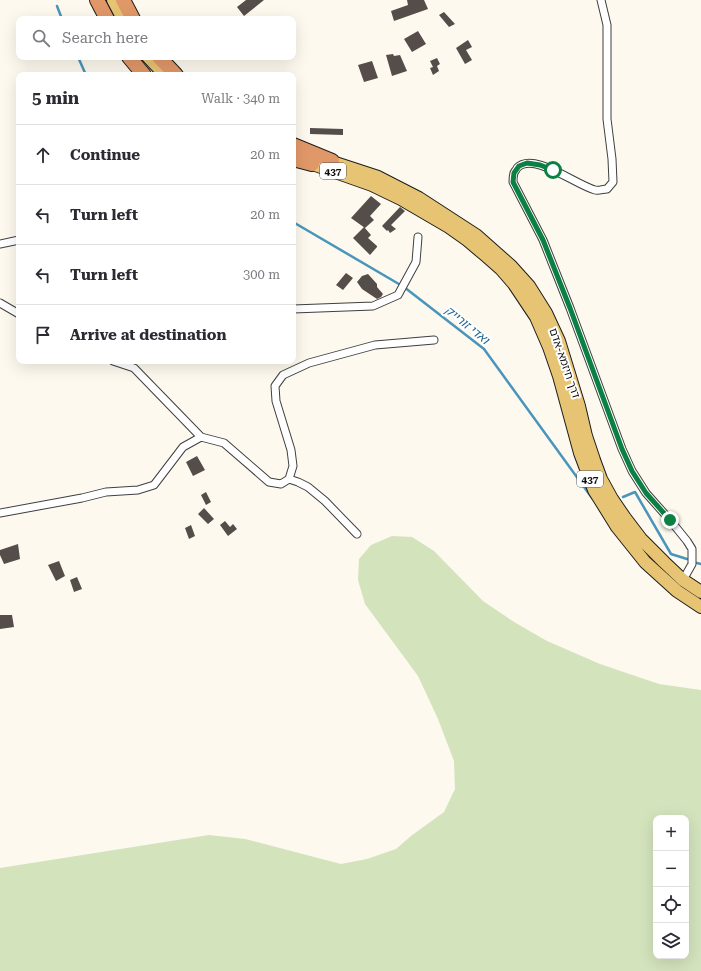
<!DOCTYPE html>
<html lang="en">
<head>
<meta charset="utf-8">
<style>
  :root { --surface:#fff; --page:#f7f7f7; --text:#2b2b33; --muted:#7c7c81; --line:#e1e1e2 }
  body { margin:0; font-family:"Roboto Serif","Noto Sans Hebrew",serif; background:var(--page); color:var(--text) }
  .controls { position:absolute; right:12px; bottom:12px; display:grid; overflow:hidden; border-radius:8px; box-shadow:0 4px 16px #0002 }
  .controls button { width:36px; height:36px; display:grid; place-items:center; padding:0; border:0; border-bottom:1px solid var(--line); background:var(--surface); color:var(--text); font:20px sans-serif }
  .stop { position:absolute; width:12px; height:12px; margin:-9px; border:3px solid #0b8043; border-radius:50%; background:#fff }
  .stop.end { background:#0b8043; border-color:#fff; box-shadow:0 1px 4px #0008 }
  .list { margin:0; padding:0; list-style:none }
  h2 { display:flex; justify-content:space-between; align-items:center; height:52px; margin:0; padding:0 16px; font-size:17px }
  h2 small { font-size:13px; font-weight:400; color:var(--muted) }
  .list li { display:grid; grid-template-columns:26px 1fr auto; gap:12px; align-items:center; box-sizing:border-box; height:60px; padding:0 16px; border-top:1px solid var(--line) }
  .list b { display:block; font-size:15px; white-space:nowrap }
  .list em { font-size:13px; font-style:normal; color:var(--muted) }
  .icon { flex:none; width:22px; height:22px; fill:none; stroke:currentColor; stroke-width:2; stroke-linecap:round; stroke-linejoin:round }
  .map { position:relative; flex:none; width:701px; height:971px; overflow:hidden }
  .search { position:absolute; background:var(--surface); box-shadow:0 4px 16px #0002; left:16px; top:16px; width:280px; height:44px; display:flex; align-items:center; gap:10px; box-sizing:border-box; padding:0 14px; border-radius:8px; color:var(--muted); font-size:15px }
  .panel { position:absolute; background:var(--surface); box-shadow:0 4px 16px #0002; left:16px; top:72px; width:280px; height:292px; border-radius:8px }
  .map>svg:first-child { display:block }
  .green { fill:#d3e3bc; fill-rule:evenodd }
  .lines { fill:none; stroke-linecap:round; stroke-linejoin:round }
  .stream { stroke:#4a95bb; stroke-width:2.5 }
  .building { fill:#544d4a }
  .street-casing { stroke:#3f3f3f; stroke-width:9 }
  .primary-casing { stroke:#1d1d1d; stroke-width:14 }
  .highway-casing { stroke:#1d1d1d; stroke-width:16 }
  .street { stroke:#fff; stroke-width:7 }
  .primary { stroke:#e7c474; stroke-width:12 }
  .highway { stroke:#e19868; stroke-width:14 }
  .route { stroke:#0b8043; stroke-width:5 }
  .labels { text-anchor:middle; stroke-width:4; stroke-linejoin:round; paint-order:stroke }
  .shield { fill:#fff; stroke:#555; stroke-width:1 }
  .shield-label { font-size:10px; font-weight:bold; fill:#0c0c0c }
  .street-label { font-size:11px; fill:#0c0c0c; stroke:#fff }
  .water-label { font-size:12px; font-style:italic; fill:#26678e; stroke:#fff }
</style>
</head>
<body>
<div class="map">
<svg width="701" height="971" viewBox="0 0 701 971">
  <rect width="100%" height="100%" fill="#fdf9ee"/>
  <!-- green -->
  <path class="green" d="M392 536 412 537 434 551 483 601 514 622 547 641 600 664 659 684 701 690V971H0V868L209 835 245 839 341 864 367 859 396 849 411 836 444 812 455 789 454 761 438 719 418 676 365 604 358 580 359 559 371 545ZM656 818H686V956H656Z"/>
  <g class="lines">
    <!-- stream -->
    <path class="stream" d="M57 6 62 19
      M78 57 86 75
      M293 222 404 287 484 349 592 498
      M623 497 635 492 671 554 687 559
      M697 563 701 564"/>
  </g>
  <!-- building -->
  <path class="building" d="M246 0H264L244 16 237 7Z
    M407 0H424L428 9 394 21 391 11 408 5Z
    M444 12 455 24 449 27 439 15Z
    M418 31 426 44 412 52 404 39Z
    M468 40 472 47 466 50 472 60 465 64 456 48Z
    M393 54 394 56 400 55 407 71 392 76 386 55Z
    M437 58 440 64 437 66 439 71 433 75 430 68 433 67 430 61Z
    M372 61 378 78 364 82 358 65Z
    M310 128 343 129V135L310 134Z
    M371 196 381 204 370 216 374 220 365 228 351 218Z
    M400 207 405 211 391 225 396 229 390 233 388 230 387 231 382 226Z
    M364 227 371 235 368 238 377 246V247L370 255 353 238Z
    M346 273 353 278 343 290 336 285Z
    M368 274 377 284V287L383 294 381 297 377 299 362 289 357 282 362 276Z
    M197 456 205 470 193 476 186 462Z
    M206 492 211 502 206 505 201 495Z
    M204 508 214 519 208 524 198 514Z
    M225 521 230 527 233 524 237 529 228 536 220 525Z
    M191 525 195 536 189 539 185 528Z
    M18 544 20 559 4 564 0 555V550Z
    M59 561 65 576 56 581 48 565Z
    M77 577 82 589 74 592 70 580Z
    M0 615H12L14 627 0 629Z"/>
  <g class="lines">
    <!-- street casing -->
    <g class="street-casing">
      <path id="street" d="M601 0 607 25V119L612 159 613 182 607 189C603 189 599 191 595 190 576 185 533 151 517 168 517 169 514 172 514 173 513 176 513 180 513 182L543 240 570 308 622 449 632 471 646 493 670 520 687 541 692 549V564L683 580
        M0 244 19 240
        M0 303 19 314
        M293 309 373 306 398 295 416 262 418 237
        M113 361 134 368 201 437
        M289 479 298 482 308 487 325 501 357 534
        M0 513 82 498 106 492 138 490 154 485 183 447 201 437 224 443 269 482 281 484 289 479 293 466 291 450 276 401 275 386 283 375 309 363 375 345 434 340"/>
    </g>
    <!-- primary casing -->
    <g class="primary-casing">
      <path id="primary" d="M113 0 123 19
        M148 57 165 75
        M323 159 378 177 419 198 476 235 511 266 529 286 546 313 559 341 579 406 586 436 594 460 601 479 612 499 625 518 641 539 664 562 683 580 701 592
        M304 161 372 185 401 199 449 227 466 239 485 255 501 269 514 284 536 317 549 347 559 376 580 453 594 490 617 527 645 562 677 591 701 607"/>
    </g>
    <!-- highway casing -->
    <g class="highway-casing">
      <path id="highway" d="M97 0 107 19
        M123 0 133 19
        M129 57 144 75
        M159 57 176 75
        M293 145 332 161
        M293 159 312 164"/>
    </g>
    <!-- street -->
    <use href="#street" class="street"/>
    <!-- primary -->
    <use href="#primary" class="primary"/>
    <!-- highway -->
    <use href="#highway" class="highway"/>
  </g>
  <g class="lines">
    <!-- route -->
    <path class="route" d="M553 170 540 165 527 163 519 166 514 173 513 182 543 240 570 308 622 449 632 471 646 493 670 520"/>
  </g>
  <g class="labels">
    <!-- shield labels -->
    <g class="shield">
      <rect x="320" y="163" width="26" height="16" rx="3"/>
      <rect x="577" y="471" width="26" height="16" rx="3"/>
    </g>
    <g class="shield-label">
      <text x="333" y="175">437</text>
      <text x="590" y="483">437</text>
    </g>
    <!-- street labels -->
    <g class="street-label">
      <text transform="translate(565 363) rotate(71)" y="4">דרך חיזמא-אדם</text>
    </g>
    <!-- water labels -->
    <g class="water-label">
      <text transform="translate(467 325) rotate(39)" y="4">ואדי זורייק</text>
    </g>
  </g>
</svg>
<div class="controls">
<button>+</button>
<button>−</button>
<button><svg class="icon" aria-label="locate" viewBox="0 0 24 24"><circle cx="12" cy="12" r="6"/><path d="M12 2v4M12 18v4M2 12h4M18 12h4"/></svg></button>
<button><svg class="icon" aria-label="layers" viewBox="0 0 24 24"><path d="M12 4l9 5-9 5-9-5zM3 14l9 5 9-5"/></svg></button>
</div>
<div class="stop" style="left:553px;top:170px"></div>
<div class="stop end" style="left:670px;top:520px"></div>
<div class="search"><svg class="icon" aria-label="search" viewBox="0 0 24 24"><circle cx="10" cy="10" r="6"/><path d="M15 15l6 6"/></svg>Search here</div>
<section class="panel">
<h2>5 min<small>Walk · 340 m</small></h2>
<ul class="list">
<li><svg class="icon" aria-label="ahead" viewBox="0 0 24 24"><path d="M12 20V5M6 11l6-6 6 6"/></svg><div><b>Continue</b></div><em>20 m</em></li>
<li><svg class="icon" aria-label="left" viewBox="0 0 24 24"><path d="M17 20v-9H6M10 6l-5 5 5 5"/></svg><div><b>Turn left</b></div><em>20 m</em></li>
<li><svg class="icon" aria-label="left" viewBox="0 0 24 24"><path d="M17 20v-9H6M10 6l-5 5 5 5"/></svg><div><b>Turn left</b></div><em>300 m</em></li>
<li><svg class="icon" aria-label="arrive" viewBox="0 0 24 24"><path d="M6 21V4h12l-3 4 3 4H6"/></svg><div><b>Arrive at destination</b></div></li>
</ul>
</section>
</div>
</body>
</html>
